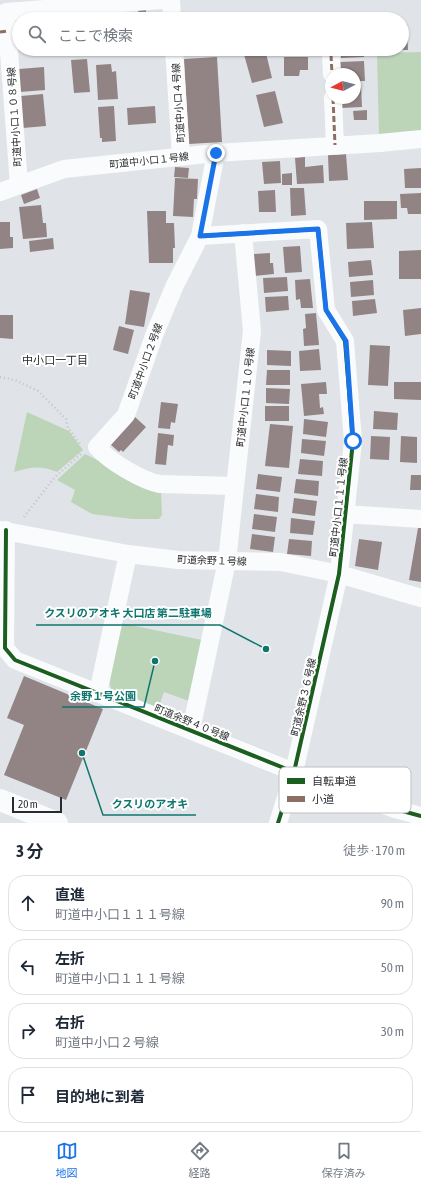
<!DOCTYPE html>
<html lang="ja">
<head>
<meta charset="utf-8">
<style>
  :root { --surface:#fff; --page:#f6f6f7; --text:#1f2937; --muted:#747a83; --line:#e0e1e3; --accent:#1a73e8 }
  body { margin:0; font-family:"Asap Condensed","Noto Sans JP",sans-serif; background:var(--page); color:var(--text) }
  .compass { position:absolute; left:325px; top:68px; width:36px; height:36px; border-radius:50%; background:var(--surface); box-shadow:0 1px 3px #0004; rotate:263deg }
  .scale { position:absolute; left:12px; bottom:10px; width:50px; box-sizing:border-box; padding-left:4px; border:2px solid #292b2e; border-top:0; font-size:11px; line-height:14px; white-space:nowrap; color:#292b2e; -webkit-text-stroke:3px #fff; paint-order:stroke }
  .stop { position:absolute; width:12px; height:12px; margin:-9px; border:3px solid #1a73e8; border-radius:50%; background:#fff }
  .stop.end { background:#1a73e8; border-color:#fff; box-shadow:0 1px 4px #0008 }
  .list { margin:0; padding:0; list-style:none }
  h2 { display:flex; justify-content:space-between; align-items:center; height:52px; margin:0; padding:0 16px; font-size:17px }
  h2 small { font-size:13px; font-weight:400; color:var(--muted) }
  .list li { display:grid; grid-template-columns:26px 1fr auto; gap:12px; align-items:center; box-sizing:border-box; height:56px; margin:0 8px 8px; padding:0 8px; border:1px solid var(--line); border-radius:16px }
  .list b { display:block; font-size:15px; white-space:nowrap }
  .list p { margin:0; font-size:13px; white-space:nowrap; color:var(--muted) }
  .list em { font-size:13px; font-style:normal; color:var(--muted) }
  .icon { flex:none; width:22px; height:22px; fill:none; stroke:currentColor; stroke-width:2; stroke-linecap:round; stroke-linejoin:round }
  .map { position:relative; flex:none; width:421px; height:823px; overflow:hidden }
  .search { position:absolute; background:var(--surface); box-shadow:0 1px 3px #0004; left:12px; right:12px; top:12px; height:44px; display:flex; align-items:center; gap:10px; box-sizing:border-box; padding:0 14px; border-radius:22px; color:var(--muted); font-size:15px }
  .sheet { height:308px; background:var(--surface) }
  nav { display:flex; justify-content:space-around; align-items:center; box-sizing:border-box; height:56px; border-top:1px solid var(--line); background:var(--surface); font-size:11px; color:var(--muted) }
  nav a { display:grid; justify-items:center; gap:2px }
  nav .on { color:var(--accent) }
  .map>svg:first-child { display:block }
  .green { fill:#bcd5b9 }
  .building { fill:#928484 }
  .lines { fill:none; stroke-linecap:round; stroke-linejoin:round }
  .path { stroke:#c2c3c5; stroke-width:2.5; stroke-dasharray:1 3; stroke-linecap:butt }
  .minor { stroke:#fafbfc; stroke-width:18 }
  .tertiary { stroke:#fafbfc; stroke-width:22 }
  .quiet { stroke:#8d6e63; stroke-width:3; stroke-dasharray:6 3; stroke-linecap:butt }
  .cycleway-casing { stroke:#fff; stroke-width:6 }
  .cycleway { stroke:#1b5e20; stroke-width:4 }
  .route { stroke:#1a73e8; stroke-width:5 }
  .labels { text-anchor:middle; stroke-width:4; stroke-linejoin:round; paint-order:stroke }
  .street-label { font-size:10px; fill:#292b2e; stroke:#fff }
  .neighbourhood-label { font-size:11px; fill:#292b2e; stroke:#fff }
  .key { fill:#fff; stroke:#bfbfc0; stroke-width:1 }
  .key-label { font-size:11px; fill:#292b2e }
  .leader { fill:none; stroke:#0f766e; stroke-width:1.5 }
  .callout-dot { fill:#0f766e; stroke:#fff; stroke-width:1.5 }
  .callout-label { font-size:11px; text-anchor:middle; font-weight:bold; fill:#0f766e; stroke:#fff; stroke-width:4; stroke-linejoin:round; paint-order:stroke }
</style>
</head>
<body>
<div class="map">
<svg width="421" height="823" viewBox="0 0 421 823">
  <rect width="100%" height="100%" fill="#e0e4e8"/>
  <!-- green -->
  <path class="green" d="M421 52V134L379 137 377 53Z
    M27 412 69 431 83 450 57 472C40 465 31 467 14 472Z
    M85 454 161 491 162 515 159 519H132L92 514 71 502 75 490 57 480Z
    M121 623 202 640 189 701 164 692 158 709 112 691 109 682Z"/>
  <!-- building -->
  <path class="building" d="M146 9V13H155L156 19H139L138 10Z
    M402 24H407L408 50H402Z
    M250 49H265L272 78 252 83 243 51Z
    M284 49H311V55H284Z
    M341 49H364V57L341 58Z
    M217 57 222 142 189 144 184 59Z
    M284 57H308V70H300L299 76H284Z
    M87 59 90 92 74 93 71 60Z
    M364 61 365 81H355V74H341L340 62Z
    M111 64 112 72 116 71 118 99 98 100 96 65Z
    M44 67 45 90 20 92 19 69Z
    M355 85H361L362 107 342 108V98H355Z
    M275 91 283 123 264 127 256 95Z
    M43 94 46 126 23 128 21 96Z
    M114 106 116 141 102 142V138H100L98 107Z
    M155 106 156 123 128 125 127 108Z
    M367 110V120H354L353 111Z
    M346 154 348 180 329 181 328 155Z
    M305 157V167L323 165 324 183 297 184 295 158Z
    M280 161 281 183 264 184 262 162Z
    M175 167 189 168 188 178 174 177Z
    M421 168V188H405L404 169Z
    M292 173V185H282V174Z
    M175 178 198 179 197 199H194L193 217 173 216Z
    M290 188H304L306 215 291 216Z
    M37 189 40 198 24 204 21 195Z
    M275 190 276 212H259L258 191Z
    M421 193V214H408L407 208H401L400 194Z
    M364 201H397V219L364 220Z
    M41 205 43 223H46L47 237 23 239 19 207Z
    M147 211H166V223H174L175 248H173V263H149Z
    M0 222H10V237H13V248L0 249Z
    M372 222 374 248 347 249 346 223Z
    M53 238 54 249 30 252 29 241Z
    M300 246 302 272 285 273 283 247Z
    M421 250V279H399V251Z
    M270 253V263H273L274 274 254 276 253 254Z
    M371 260 373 275 349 277 348 262Z
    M287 277 288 291 264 293 263 278Z
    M310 279 313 308H301L300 299 296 300 295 280Z
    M373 280 374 295 351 297 350 282Z
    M130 290 150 293 144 327 125 324Z
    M288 296 289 310 266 312 265 297Z
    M375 299 377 313 353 316 352 301Z
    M421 308V334L405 336 403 310Z
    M316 313 319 345 304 346 303 329 306 328 305 314Z
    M0 315H13V339L0 338Z
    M119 326 134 330 128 354 113 350Z
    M370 345 390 346 388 386 368 385Z
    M319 349 321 370 300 371 299 351Z
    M267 350 291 351V366L267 365Z
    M267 370H290V385H266Z
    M326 382 327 394H319L320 408 323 407 324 414 304 416 301 384Z
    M394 382H421V400L394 399Z
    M266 388 290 389 289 404 266 403Z
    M161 402 178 404 175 423 171 422 170 429 158 428Z
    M265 406H289V421H265Z
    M374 411 398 413 397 430 373 429Z
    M135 417 146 427 123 452 121 450 119 452 110 444Z
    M304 419 328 422 326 437 303 434Z
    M270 424 293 426 289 468 265 466Z
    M158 433 174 435 173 446 168 445 166 465 155 464Z
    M371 436 390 437 389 460 370 459Z
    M401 436 417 437V463L400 462Z
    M302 439 326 441 324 456 301 453Z
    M300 459 323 461 322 476 298 474Z
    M258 474 282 477 280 492 256 489Z
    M411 475H421V490H410Z
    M296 479 319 481 318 496 294 493Z
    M256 494 279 497 278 512 254 509Z
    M294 498 317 501 315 516 292 513Z
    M254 514 277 517 275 532 252 529Z
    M291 518 315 521 313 535 290 533Z
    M418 528H421V582L409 580Z
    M252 534 275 537 273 552 250 549Z
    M289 539 312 541 311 556 287 554Z
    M359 539 382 542 378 570 355 566Z
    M24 676 103 709 66 800 4 775 24 725 7 718Z"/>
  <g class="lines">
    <!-- path -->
    <path class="path" d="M0 377 15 380 38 391 66 419 68 428 80 444
      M24 517 54 478 82 453"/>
    <!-- minor -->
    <path class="minor" d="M171 0 172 19
      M174 49 181 156
      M331 55 332 74
      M333 98 335 145
      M216 153 200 236 175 285 155 333 126 415 97 447C109 461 142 481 160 484L235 486
      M19 185 6 12 161 0
      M0 192 64 169 216 153 380 143 421 139
      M200 236 318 229 326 310 345 341 353 441 339 574 294 772 278 823
      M345 514 421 519
      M0 530 128 554 178 560 281 562 339 574 421 598
      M6 530 5 648 15 660 294 772 395 809 421 816
      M98 693 128 554
      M191 730 227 561 252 331 243 233"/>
    <!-- tertiary -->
    <path class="tertiary" d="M0 800 57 823"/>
    <!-- quiet -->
    <path class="quiet" d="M0 32 8 31
      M331 55 332 74
      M333 98 335 145"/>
    <!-- cycleway casing -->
    <g class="cycleway-casing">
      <path id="cycleway" d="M200 236 318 229 326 310 345 341 353 441 339 574 294 772 278 823
        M6 530 5 648 15 660 294 772 395 809 421 816"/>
    </g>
    <!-- cycleway -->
    <use href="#cycleway" class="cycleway"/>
  </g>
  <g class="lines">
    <!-- route -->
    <path class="route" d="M216 153 200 236 318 229 326 310 346 341 353 441"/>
  </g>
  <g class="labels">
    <!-- street labels -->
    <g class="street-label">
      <text transform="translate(178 103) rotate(-94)" y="4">町道中小口４号線</text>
      <text transform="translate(14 117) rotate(-94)" y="4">町道中小口１０８号線</text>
      <text transform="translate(149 160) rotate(-6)" y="4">町道中小口１号線</text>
      <text transform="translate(145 361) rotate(-70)" y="4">町道中小口２号線</text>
      <text transform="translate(245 397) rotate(-84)" y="4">町道中小口１１０号線</text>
      <text transform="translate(338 507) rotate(-84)" y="4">町道中小口１１１号線</text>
      <text transform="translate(212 560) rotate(2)" y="4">町道余野１号線</text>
      <text transform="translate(303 697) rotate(-77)" y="4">町道余野３６号線</text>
      <text transform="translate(192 722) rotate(22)" y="4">町道余野４０号線</text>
    </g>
    <!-- neighbourhood labels -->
    <g class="neighbourhood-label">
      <text x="55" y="364">中小口一丁目</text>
    </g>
  </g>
  <!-- legend -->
  <rect x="279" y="767" width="132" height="46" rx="6" class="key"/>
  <rect x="287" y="778" width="18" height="6" fill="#1b5e20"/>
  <rect x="287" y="796" width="18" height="6" fill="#8d6e63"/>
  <g class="key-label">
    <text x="312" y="785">自転車道</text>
    <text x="312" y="803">小道</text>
  </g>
  <!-- callouts -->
  <path class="leader" d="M266 649L220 625H36M155 661L144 707H62M82 753L103 815H196"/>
  <g class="callout-dot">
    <circle cx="266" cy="649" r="4"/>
    <circle cx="155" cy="661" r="4"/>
    <circle cx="82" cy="753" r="4"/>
  </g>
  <g class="callout-label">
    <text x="128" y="617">クスリのアオキ 大口店 第二駐車場</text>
    <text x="103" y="700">余野１号公園</text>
    <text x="150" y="808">クスリのアオキ</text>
  </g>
</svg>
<svg class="compass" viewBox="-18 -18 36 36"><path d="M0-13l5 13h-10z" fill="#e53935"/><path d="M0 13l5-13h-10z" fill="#747a83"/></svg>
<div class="scale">20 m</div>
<div class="stop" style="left:353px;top:441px"></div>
<div class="stop end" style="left:216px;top:153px"></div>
<div class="search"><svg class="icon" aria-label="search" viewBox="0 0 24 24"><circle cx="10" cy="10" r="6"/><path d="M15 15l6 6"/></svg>ここで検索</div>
</div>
<section class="sheet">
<h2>3 分<small>徒歩 · 170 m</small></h2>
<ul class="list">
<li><svg class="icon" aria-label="ahead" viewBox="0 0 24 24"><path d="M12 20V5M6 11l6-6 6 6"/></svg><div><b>直進</b><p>町道中小口１１１号線</p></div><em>90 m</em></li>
<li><svg class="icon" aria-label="left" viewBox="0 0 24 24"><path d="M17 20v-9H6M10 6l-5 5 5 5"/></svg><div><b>左折</b><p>町道中小口１１１号線</p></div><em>50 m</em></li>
<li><svg class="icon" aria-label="right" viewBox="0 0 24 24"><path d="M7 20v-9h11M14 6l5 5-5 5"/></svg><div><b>右折</b><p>町道中小口２号線</p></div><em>30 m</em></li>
<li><svg class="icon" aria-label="arrive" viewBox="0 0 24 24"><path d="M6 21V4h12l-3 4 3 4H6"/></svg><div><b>目的地に到着</b></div></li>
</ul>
</section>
<nav>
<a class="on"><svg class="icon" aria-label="map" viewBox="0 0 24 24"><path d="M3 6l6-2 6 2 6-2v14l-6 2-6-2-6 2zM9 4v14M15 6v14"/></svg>地図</a>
<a><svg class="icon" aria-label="directions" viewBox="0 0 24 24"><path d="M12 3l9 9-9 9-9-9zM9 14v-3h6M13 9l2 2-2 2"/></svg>経路</a>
<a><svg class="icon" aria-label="saved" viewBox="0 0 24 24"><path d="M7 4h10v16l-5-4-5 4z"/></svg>保存済み</a>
</nav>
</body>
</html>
